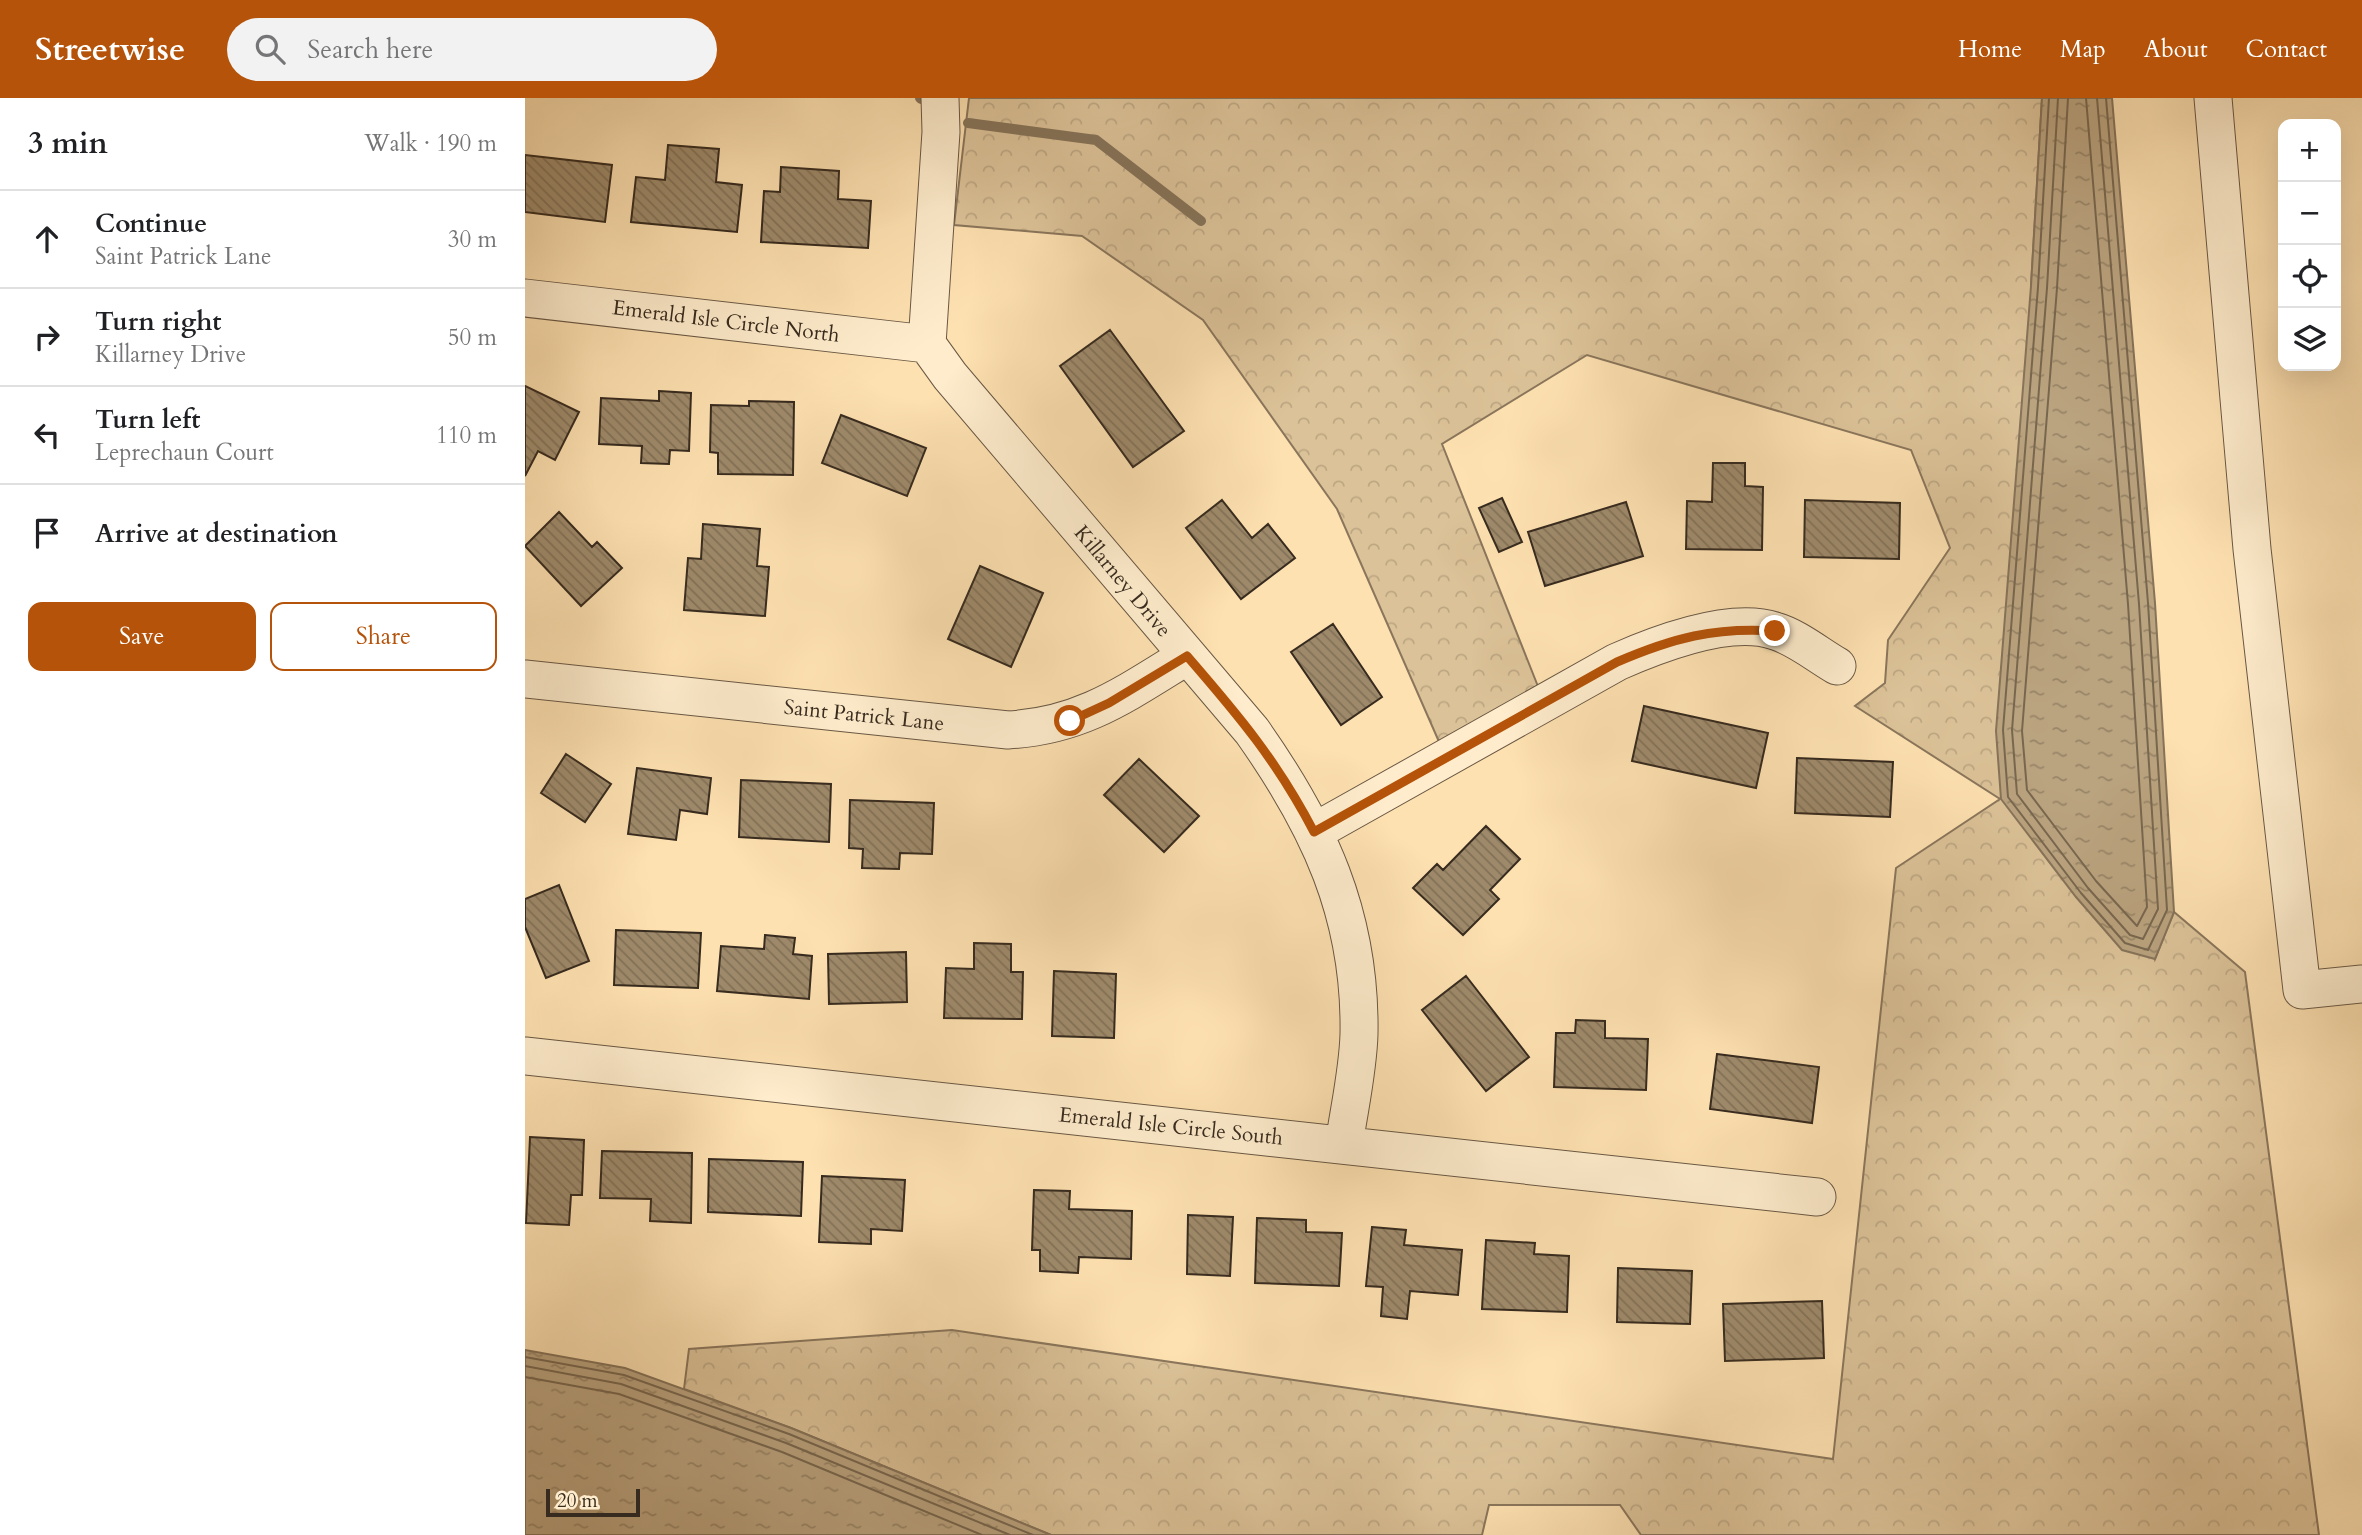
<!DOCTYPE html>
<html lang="en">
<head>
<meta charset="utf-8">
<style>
  :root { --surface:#fff; --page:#f2f2f2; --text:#202124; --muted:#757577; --line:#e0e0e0; --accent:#b45309 }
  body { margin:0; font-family:Cardo,serif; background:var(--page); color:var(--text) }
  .controls { position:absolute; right:21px; top:21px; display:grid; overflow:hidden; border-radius:14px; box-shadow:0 7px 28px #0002 }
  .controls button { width:63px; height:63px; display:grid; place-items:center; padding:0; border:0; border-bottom:2px solid var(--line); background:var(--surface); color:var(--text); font:35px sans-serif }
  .scale { position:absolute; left:21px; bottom:18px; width:94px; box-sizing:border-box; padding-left:7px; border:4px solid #372b1f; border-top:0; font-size:19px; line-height:24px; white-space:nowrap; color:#372b1f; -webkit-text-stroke:5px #feeccc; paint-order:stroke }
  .stop { position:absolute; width:21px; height:21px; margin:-16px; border:5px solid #b45309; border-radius:50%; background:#fff }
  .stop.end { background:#b45309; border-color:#fff; box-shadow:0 2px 7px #0008 }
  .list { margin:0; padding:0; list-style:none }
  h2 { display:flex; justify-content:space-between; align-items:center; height:91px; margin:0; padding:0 28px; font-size:30px }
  h2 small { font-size:23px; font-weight:400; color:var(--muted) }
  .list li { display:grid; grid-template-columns:46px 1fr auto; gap:21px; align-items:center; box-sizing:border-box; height:98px; padding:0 28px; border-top:2px solid var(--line) }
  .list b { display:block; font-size:26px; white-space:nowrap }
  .list p { margin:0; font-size:23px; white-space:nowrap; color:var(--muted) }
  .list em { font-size:23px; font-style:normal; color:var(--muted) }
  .actions { display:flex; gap:14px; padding:21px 28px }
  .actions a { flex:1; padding:16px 0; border:2px solid var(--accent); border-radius:14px; text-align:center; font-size:24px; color:var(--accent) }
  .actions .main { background:var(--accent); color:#fff }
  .icon { flex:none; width:38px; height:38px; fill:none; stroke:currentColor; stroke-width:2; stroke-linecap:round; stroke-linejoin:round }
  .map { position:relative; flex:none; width:1837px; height:1437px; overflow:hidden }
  header { display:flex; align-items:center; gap:42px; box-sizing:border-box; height:98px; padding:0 35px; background:var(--accent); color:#fff }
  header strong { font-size:33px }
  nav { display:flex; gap:38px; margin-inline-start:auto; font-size:24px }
  .search { width:490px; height:63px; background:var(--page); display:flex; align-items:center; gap:18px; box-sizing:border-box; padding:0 24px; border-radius:38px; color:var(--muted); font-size:26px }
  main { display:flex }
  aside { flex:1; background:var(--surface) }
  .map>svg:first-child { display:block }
  .forest { fill:url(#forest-crowns); stroke:#8a765c; stroke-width:2 }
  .water { fill:url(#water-ripples); stroke:#867359; stroke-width:2 }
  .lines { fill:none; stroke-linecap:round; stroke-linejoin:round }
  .shore { stroke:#78674f; stroke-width:2 }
  .stream { stroke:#867359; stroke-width:10 }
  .building { fill:url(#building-back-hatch); stroke:#372b1f; stroke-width:2 }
  .minor-casing { stroke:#695844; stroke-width:39 }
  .minor { stroke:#feeccc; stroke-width:37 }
  .route { stroke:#b45309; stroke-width:9 }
  .labels { text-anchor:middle; stroke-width:5; stroke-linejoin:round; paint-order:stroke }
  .street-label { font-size:21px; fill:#372b1f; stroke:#feeccc }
</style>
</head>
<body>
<header>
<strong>Streetwise</strong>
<div class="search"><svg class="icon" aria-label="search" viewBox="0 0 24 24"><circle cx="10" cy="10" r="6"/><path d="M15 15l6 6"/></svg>Search here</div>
<nav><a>Home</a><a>Map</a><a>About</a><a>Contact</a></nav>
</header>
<main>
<aside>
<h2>3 min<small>Walk · 190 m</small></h2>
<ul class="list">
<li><svg class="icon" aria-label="ahead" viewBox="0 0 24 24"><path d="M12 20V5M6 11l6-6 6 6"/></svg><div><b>Continue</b><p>Saint Patrick Lane</p></div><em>30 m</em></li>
<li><svg class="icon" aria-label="right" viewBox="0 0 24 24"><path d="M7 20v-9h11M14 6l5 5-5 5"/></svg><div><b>Turn right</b><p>Killarney Drive</p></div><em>50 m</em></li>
<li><svg class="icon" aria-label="left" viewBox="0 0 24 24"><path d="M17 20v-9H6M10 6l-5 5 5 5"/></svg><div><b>Turn left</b><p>Leprechaun Court</p></div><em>110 m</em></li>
<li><svg class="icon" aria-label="arrive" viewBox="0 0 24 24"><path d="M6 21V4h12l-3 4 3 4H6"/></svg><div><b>Arrive at destination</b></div></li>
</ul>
<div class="actions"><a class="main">Save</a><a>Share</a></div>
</aside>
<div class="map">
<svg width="1837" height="1437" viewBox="0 0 1837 1437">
  <defs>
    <pattern id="forest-crowns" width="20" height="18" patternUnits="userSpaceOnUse" patternTransform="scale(1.75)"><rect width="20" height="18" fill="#dcc298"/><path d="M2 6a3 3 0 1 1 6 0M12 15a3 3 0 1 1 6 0" fill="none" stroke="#bda783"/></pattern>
    <pattern id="water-ripples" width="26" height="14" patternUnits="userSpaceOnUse" patternTransform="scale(1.75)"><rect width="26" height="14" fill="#baa37f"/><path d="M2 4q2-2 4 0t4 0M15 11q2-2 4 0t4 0" fill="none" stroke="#988567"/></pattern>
    <pattern id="building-back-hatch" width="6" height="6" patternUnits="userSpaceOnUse" patternTransform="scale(1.75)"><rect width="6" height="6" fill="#9e8a6b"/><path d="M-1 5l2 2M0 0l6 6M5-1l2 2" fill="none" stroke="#827157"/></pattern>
  </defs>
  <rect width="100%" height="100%" fill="#fee1b1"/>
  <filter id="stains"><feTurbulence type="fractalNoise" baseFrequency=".00286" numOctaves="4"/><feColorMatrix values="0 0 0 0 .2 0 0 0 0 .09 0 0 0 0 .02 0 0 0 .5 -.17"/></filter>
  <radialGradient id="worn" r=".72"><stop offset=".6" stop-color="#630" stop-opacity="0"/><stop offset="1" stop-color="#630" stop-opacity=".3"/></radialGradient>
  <!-- forest -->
  <path class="forest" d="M444 0H1517L1506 188 1630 861 1649 814 1720 874 1794 1437H1116L1095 1407H964L957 1437H526L266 1330 159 1291 164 1251 427 1232 1308 1361 1371 770 1475 701 1330 608 1360 585 1363 542 1425 450 1386 352 1062 257 917 346 1014 591 915 646 812 411 678 222 557 138 429 127Z"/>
  <!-- water -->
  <path class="water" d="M1517 0H1587L1630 505 1649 814 1630 861 1597 852 1551 799 1476 701 1471 633 1506 188Z
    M0 1252 100 1270 266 1330 526 1437H0Z"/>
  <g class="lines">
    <!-- shore -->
    <path class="shore" d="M1524 0 1513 189 1478 632 1483 699 1556 795 1600 845 1623 852 1642 812 1623 505 1581 0
      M1533 0 1522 190 1487 632 1492 696 1563 790 1605 837 1618 841 1633 811 1614 506 1572 0
      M1543 0 1532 190 1497 633 1502 692 1571 783 1612 828 1622 809 1603 506 1561 0
      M0 1259 99 1277 264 1336 508 1437
      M0 1268 96 1286 261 1345 485 1437
      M0 1279 94 1296 257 1354 457 1437"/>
    <!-- stream -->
    <path class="stream" d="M395 0 396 1
      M443 25 571 42 676 123"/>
  </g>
  <!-- building -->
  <path class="building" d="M143 47 194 51 191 84 217 87 212 134 106 124 111 79 140 82Z
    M0 57 87 67 80 124 0 114Z
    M256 69 314 73 313 101 346 103 343 150 236 144 239 93 255 94Z
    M585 232 659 333 608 369 535 268Z
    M0 288 54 314 30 362 13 353 0 378Z
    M134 293 166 295 164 353 145 352 144 366 116 365 117 348 74 346 76 300 134 303Z
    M224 303 269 304 268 377 193 376V355L185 354 186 307 224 308Z
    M316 317 401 350 382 398 297 365Z
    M1188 365H1220V388L1238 389 1237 452 1161 451 1162 403 1187 404Z
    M977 400 997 444 974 454 954 410Z
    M697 402 727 440 743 426 770 460 716 501 661 430Z
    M1280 402 1375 405 1374 461 1279 459Z
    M1101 404 1118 458 1020 488 1003 434Z
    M34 414 67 449 72 444 97 470 56 508 0 448Z
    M178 426 235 431 232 468 244 469 240 518 159 512 163 460 176 461Z
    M455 468 518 495 486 569 423 541Z
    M808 526 857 599 816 627 766 554Z
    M1119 608 1243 635 1231 690 1107 663Z
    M41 656 86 686 60 724 16 695Z
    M1272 660 1368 664 1365 719 1270 715Z
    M614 661 674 718 639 754 579 697Z
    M112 670 186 680 182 716 155 712 151 742 103 736Z
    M216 682 306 686 304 744 214 739Z
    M325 702 409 705 407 756 375 755 374 771 337 770 338 751 324 750Z
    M961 728 995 761 965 792 974 801 938 837 888 790 912 766 918 772Z
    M34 787 64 863 21 880 0 829V801Z
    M91 832 176 835 173 890 89 887Z
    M240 837 270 840 268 856 287 858 284 901 192 893 196 848 239 851Z
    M449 845 486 846V874H498L497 921 419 920 421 870 449 871Z
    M381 854 382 904 304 906 303 856Z
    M529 873 591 876 589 940 527 938Z
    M941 878 1004 959 961 993 897 912Z
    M1051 922 1080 923V940L1123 941 1121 992 1029 989 1031 935H1050Z
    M1192 956 1294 969 1287 1025 1185 1011Z
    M5 1039 59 1042 57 1097H46L44 1127 1 1125Z
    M77 1053 167 1055 166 1125 125 1123 126 1101 75 1100Z
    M184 1061 278 1064 276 1118 183 1114Z
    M297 1078 380 1082 377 1133 346 1131V1146L294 1144Z
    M509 1092 545 1093 544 1111 607 1113 606 1161 554 1159 553 1175 515 1173V1152H507Z
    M663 1117 708 1119 705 1178 662 1176Z
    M732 1120 781 1122V1134L817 1135 814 1188 730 1185Z
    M847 1129 881 1132 879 1147 937 1152 933 1197 885 1193 882 1221 856 1218 858 1189 841 1188Z
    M961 1142 1010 1145 1009 1156 1044 1158 1042 1214 957 1211Z
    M1093 1170 1167 1173 1165 1226 1092 1224Z
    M1297 1203 1299 1260 1200 1263 1198 1206Z"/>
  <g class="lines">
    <!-- minor casing -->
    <g class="minor-casing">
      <path id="minor" d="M415 0 416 34 402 246 425 278 727 633C794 728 836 817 834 936 833 973 824 1011 819 1047
        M1688 0 1727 451 1777 892 1837 886
        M0 200 402 246
        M0 581 483 632C557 628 600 596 662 558
        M789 734 1092 564C1133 546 1205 518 1250 533 1271 539 1293 557 1312 568
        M0 958 1292 1099"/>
    </g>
    <!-- minor -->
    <use href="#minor" class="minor"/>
  </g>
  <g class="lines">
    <!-- route -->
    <path class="route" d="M545 623 584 605 662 558C714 618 752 663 789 734L1092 564C1148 540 1189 529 1250 533"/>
  </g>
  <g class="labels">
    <!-- street labels -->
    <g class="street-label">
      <text transform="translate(201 223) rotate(7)" y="7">Emerald Isle Circle North</text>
      <text transform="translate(598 483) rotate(50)" y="7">Killarney Drive</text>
      <text transform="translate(339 617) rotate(6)" y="7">Saint Patrick Lane</text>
      <text transform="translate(646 1028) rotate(6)" y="7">Emerald Isle Circle South</text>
    </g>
  </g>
  <rect width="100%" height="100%" filter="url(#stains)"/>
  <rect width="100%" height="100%" fill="url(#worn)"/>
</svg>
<div class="controls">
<button>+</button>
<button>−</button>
<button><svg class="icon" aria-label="locate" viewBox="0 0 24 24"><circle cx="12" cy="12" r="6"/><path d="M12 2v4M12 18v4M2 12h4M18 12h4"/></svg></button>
<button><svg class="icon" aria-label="layers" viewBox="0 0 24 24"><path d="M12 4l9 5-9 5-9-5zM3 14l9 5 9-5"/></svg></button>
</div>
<div class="scale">20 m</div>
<div class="stop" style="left:545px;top:623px"></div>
<div class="stop end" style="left:1250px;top:533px"></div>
</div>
</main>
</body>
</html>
